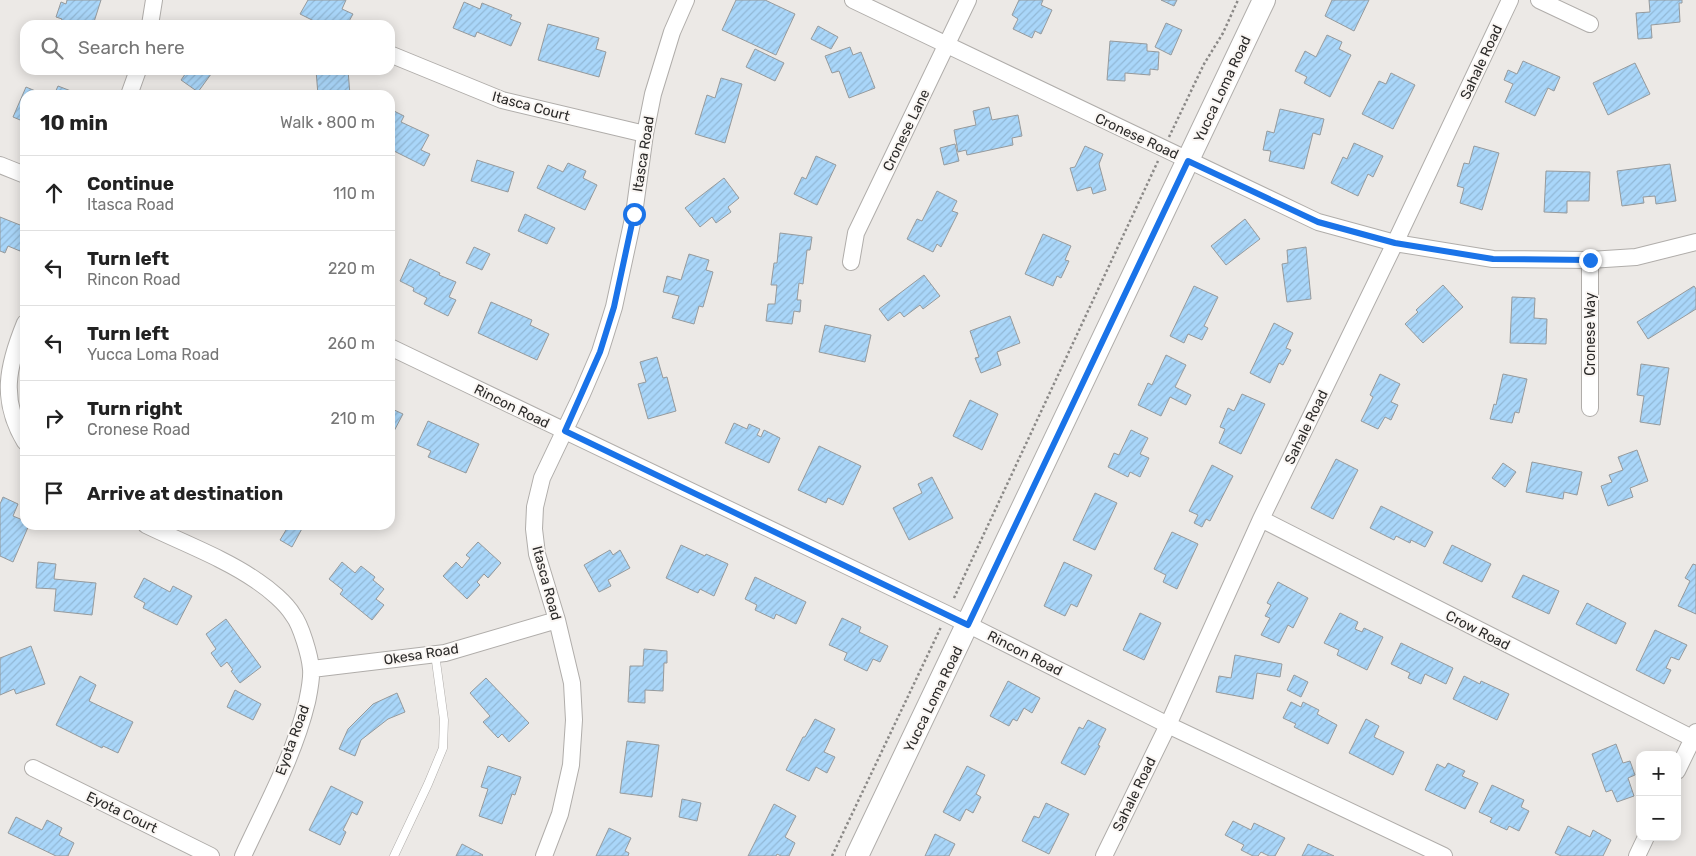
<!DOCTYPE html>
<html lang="en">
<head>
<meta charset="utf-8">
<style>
  :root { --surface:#fff; --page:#f2f2f2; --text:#222; --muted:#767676; --line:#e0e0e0 }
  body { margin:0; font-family:Rubik,sans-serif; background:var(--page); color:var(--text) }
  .controls { position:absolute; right:15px; bottom:15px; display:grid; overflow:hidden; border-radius:10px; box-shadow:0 2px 12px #0003 }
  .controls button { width:45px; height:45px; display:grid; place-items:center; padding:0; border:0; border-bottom:1px solid var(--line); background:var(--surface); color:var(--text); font:25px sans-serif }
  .stop { position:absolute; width:15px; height:15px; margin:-11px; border:4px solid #1a73e8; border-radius:50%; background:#fff }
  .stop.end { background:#1a73e8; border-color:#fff; box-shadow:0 1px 5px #0008 }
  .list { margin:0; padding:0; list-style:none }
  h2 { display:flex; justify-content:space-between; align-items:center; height:65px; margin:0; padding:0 20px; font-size:21px }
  h2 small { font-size:16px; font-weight:400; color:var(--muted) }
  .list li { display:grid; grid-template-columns:32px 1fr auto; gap:15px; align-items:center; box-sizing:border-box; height:75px; padding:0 20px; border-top:1px solid var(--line) }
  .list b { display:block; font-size:19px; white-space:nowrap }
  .list p { margin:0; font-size:16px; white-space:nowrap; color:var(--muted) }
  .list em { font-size:16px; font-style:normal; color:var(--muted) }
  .icon { flex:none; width:28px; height:28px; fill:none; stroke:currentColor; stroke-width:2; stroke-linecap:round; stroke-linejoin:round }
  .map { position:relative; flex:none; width:1696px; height:856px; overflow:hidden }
  .search { position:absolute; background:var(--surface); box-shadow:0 2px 12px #0003; left:20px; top:20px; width:375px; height:55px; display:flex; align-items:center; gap:12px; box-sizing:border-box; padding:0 18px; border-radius:15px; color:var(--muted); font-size:19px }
  .panel { position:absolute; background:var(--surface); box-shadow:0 2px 12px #0003; left:20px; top:90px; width:375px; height:440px; border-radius:15px }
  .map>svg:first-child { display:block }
  .building { fill:url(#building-hatch); stroke:#969a9c }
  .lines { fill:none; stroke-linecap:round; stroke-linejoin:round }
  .lane-casing { stroke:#b0adaa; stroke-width:9 }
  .street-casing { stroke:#b0adaa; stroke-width:18 }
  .secondary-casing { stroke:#b0adaa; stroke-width:24 }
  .path { stroke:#8b8987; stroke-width:2.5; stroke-dasharray:2.5 2.5; stroke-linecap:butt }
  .lane { stroke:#fff; stroke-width:8 }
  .street { stroke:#fff; stroke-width:16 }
  .secondary { stroke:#fff; stroke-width:22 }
  .route { stroke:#1a73e8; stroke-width:6 }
  .labels { text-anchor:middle; stroke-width:4; stroke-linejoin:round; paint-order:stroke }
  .street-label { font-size:14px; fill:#2c2b2a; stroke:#faf6f3 }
</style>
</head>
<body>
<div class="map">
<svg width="1696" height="856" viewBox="0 0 1696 856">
  <defs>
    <pattern id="building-hatch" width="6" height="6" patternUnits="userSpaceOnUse" patternTransform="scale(1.25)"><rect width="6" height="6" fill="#a9d6f9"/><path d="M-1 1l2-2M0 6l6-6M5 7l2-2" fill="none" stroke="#92b8d6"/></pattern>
  </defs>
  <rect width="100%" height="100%" fill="#ece9e6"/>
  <!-- building -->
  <path class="building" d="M67 0H101L93 25H60L62 19 56 17 61 2 66 4Z
    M308 0H346L342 9 353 14 347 25H322L300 14Z
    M736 0H765L795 14 776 55 722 30Z
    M1019 0H1043L1041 5 1052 10 1041 34 1035 31 1032 38 1013 29 1018 19 1012 15Z
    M1161 0H1177L1174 6Z
    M1332 0H1369L1354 31 1325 16Z
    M1649 0H1682V3H1679L1680 22 1651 25 1652 38 1638 39 1636 13 1650 12Z
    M464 2 480 9 482 3 512 15 510 19 521 23 511 46 477 32 475 37 453 28Z
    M1166 23 1182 30 1171 55 1155 47Z
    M548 24 599 38 596 49 606 52 599 77 538 60Z
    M818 26 838 37 831 49 811 39Z
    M1327 35 1342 42 1339 49 1351 55 1330 97 1304 83 1307 77 1295 71 1305 51 1316 57Z
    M1110 41 1147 44V51L1159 52 1158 70 1150 69V75L1125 73V81L1107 80Z
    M850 47 853 55 861 52 875 88 849 98 839 71 832 73 825 56Z
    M755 49 784 63 775 81 746 67Z
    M1523 61 1560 77 1554 91 1548 88 1535 116 1505 102 1513 84 1504 80 1508 70 1517 74Z
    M1635 63 1650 94 1608 115 1593 83Z
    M188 70H214L198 92 181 80Z
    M316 70H348L350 95H318Z
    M1391 73 1415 85 1393 129 1362 114 1379 81 1386 84Z
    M721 78 742 84 725 143 695 134 707 95 715 98Z
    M58 86 71 91 69 95H54Z
    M26 87 45 95H25V122L13 117Z
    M989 107 992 120 1018 115 1022 136 1012 138 1013 145 967 155 966 150 958 152 954 130 976 125 973 111Z
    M1280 109 1324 119 1320 135 1313 133 1304 169 1269 161 1271 151 1263 150 1267 131 1274 133Z
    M392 110 404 116 401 122 429 135 421 150 430 154 424 166 390 149V115Z
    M1354 143 1383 156 1373 177 1368 174 1358 196 1331 183 1343 157 1347 159Z
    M955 144 959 161 944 165 940 148Z
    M1085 146 1103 154 1099 164 1106 190 1093 194 1091 187 1077 191 1070 168 1075 167Z
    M1474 146 1499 153 1482 210 1460 203 1464 188 1457 186 1464 163 1469 164Z
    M816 156 836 165 817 205 794 194 802 177 806 179Z
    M477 160 514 172 508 192 471 181Z
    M568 163 586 171 583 178 597 185 585 210 537 188 548 165 563 172Z
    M1670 164 1676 201 1656 204 1655 196 1643 197 1644 203 1622 206 1617 171Z
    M1546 171 1590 172 1589 201H1567V213L1544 212Z
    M724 178 739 198 728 207 731 212 716 223 712 217 700 227 685 208Z
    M937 191 957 201 952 211 958 213 941 247 937 244 933 252 907 239 917 219 922 221Z
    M525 214 555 228 547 244 518 231Z
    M0 217 25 227V238L20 251 8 246 5 253 0 251Z
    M1245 219 1260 239 1226 265 1211 246Z
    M780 233 812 237 810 250H807L803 284 799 283 797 300H801L800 312 794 311 792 324 766 321 768 304H775L777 285H771L774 263H777Z
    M1043 234 1071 246 1065 260 1069 261 1061 278 1057 276 1053 286 1025 274Z
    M474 247 490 254 482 270 466 263Z
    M1306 247 1311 299 1287 302 1282 264 1288 263 1287 250Z
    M689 254 709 260 706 270 713 272 703 307 699 306 694 324 672 318 679 296 663 292 667 276 681 280Z
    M410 259 440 273 439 275 456 282 449 297 456 300 448 316 424 304 427 298 413 291 414 288 400 281Z
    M924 275 940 296 923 309 920 305 904 317 900 312 888 321 879 309Z
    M1443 285 1463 307 1423 343 1405 324 1418 312 1416 310Z
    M1194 286 1218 297 1204 326 1208 328 1202 340 1188 334 1184 343 1170 336Z
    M1694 286 1696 289V309L1648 339 1637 322Z
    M1512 297 1535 298 1534 318 1547 319 1546 344 1510 343Z
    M491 302 532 320 530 325 549 334 537 360 478 333Z
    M1010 316 1020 343 997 352 1001 365 981 373 975 358 979 357 970 331Z
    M1274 323 1293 333 1286 348 1291 350 1283 365 1279 363 1270 383 1250 373Z
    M825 325 871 335 865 362 819 352Z
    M1166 355 1186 365 1175 387 1191 395 1186 405 1170 397 1161 416 1138 405 1148 383 1152 385Z
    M657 357 663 378 667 377 676 411 648 419 638 384 646 382 640 362Z
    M1641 364 1669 368 1660 425 1640 422 1644 396 1637 395Z
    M1380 374 1400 384 1391 402 1398 405 1391 420 1385 417 1378 429 1361 421 1373 397 1370 395Z
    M1503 374 1527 379 1519 413 1515 412 1512 423 1490 419 1494 404 1496 405Z
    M1242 394 1265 404 1241 454 1219 443 1225 429 1220 427 1228 408 1234 411Z
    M970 400 998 414 982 450 953 436Z
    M390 408 403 414 393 433 390 432Z
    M428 421 479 444 466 473 428 457 431 451 417 445Z
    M734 423 747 429 749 424 760 429 757 435 761 437 764 430 780 438 769 463 725 443Z
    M1131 430 1148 438 1140 454 1149 458 1140 477 1130 472 1128 477 1108 467 1114 453 1119 455Z
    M819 446 861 466 843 505 828 498 826 503 798 490Z
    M1637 450 1648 481 1630 488 1633 497 1608 506 1601 486 1612 482 1609 475 1623 470 1618 457Z
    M1336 459 1358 470 1333 519 1311 508Z
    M1532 462 1582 472 1577 495 1564 492 1563 499 1526 492Z
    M1503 463 1516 472 1505 487 1492 478Z
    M1212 465 1233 476 1210 521 1206 519 1202 527 1194 523 1198 515 1189 511Z
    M932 477 953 518 909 540 893 508 922 493 918 484Z
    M1095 493 1117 503 1095 550 1073 540Z
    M3 497 18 504 13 516 25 521V525H29L13 562 0 556V504Z
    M1381 506 1433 532 1425 547 1411 540 1410 543 1396 536 1394 540 1370 528Z
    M289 525H304L292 547 280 540Z
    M1172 532 1198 544 1177 589 1163 582 1166 575 1154 569Z
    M478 542 501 563 488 578 484 574 477 582 480 585 467 599 443 576 456 562 462 568 470 558 466 555Z
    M681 545 705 556 706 554 728 564 714 596 700 589 698 593 666 578Z
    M1452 545 1491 564 1482 582 1443 563Z
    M610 550 613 555 620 550 630 568 608 580 611 586 599 592 584 565Z
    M38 562 56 564 54 579 96 583 92 615 54 611 56 589 36 588Z
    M342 562 355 573 361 566 375 577 373 580 384 589 376 599 384 605 372 620 340 594 343 590 329 579Z
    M1064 562 1092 575 1077 607 1071 604 1065 616 1044 606Z
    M1693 564 1696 565V614L1678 606 1690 581 1685 578Z
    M1523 575 1559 591 1549 614 1512 597Z
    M755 577 806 602 796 624 776 614 774 619 755 610 757 605 745 599Z
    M144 578 170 592 173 586 192 596 177 625 143 608 145 603 134 597Z
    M1278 582 1308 598 1293 628 1288 625 1279 643 1261 635 1270 618 1265 616 1271 605 1267 603Z
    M1587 603 1626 623 1616 644 1576 624Z
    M1140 613 1161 623 1144 660 1123 650Z
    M1340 613 1358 622 1355 629 1362 632 1364 628 1383 637 1367 670 1337 655 1339 650 1324 643Z
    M842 618 861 627 859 632 888 646 880 662 873 659 867 671 844 660 847 653 829 645Z
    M226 619 261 667 240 683 231 671 233 670 227 662 221 667 211 653 216 649 206 634Z
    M1655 630 1687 645 1679 660 1671 657 1666 668 1671 670 1664 684 1636 670Z
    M1401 643 1453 668 1446 684 1425 674 1421 684 1408 678 1410 673 1391 664Z
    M31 646 45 684 16 694 14 689 0 695V658Z
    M644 649 667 651V663H664L663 691 645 690V703L628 702 630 666H643Z
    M1235 655 1282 664 1280 677 1257 673 1253 699 1216 692 1219 676 1231 678Z
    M1294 675 1308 682 1301 697 1287 690Z
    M80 676 96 685 89 701 133 722 118 753 103 746 102 748 56 725Z
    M1464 676 1480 684 1481 681 1509 694 1497 720 1453 699Z
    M486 678 529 723 509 742 502 734 498 738 483 722 490 716 470 693Z
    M1008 681 1040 698 1032 713 1024 708 1017 721 1013 719 1009 726 990 716Z
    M235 690 261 704 253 720 227 707Z
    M397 693 405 712 388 719 361 740 355 756 339 749 348 729 373 704Z
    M1291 702 1301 707 1303 702 1319 710 1317 714 1337 725 1328 744 1294 727 1296 724 1283 718Z
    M815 719 835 729 824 752 835 757 827 773 816 767 809 781 786 770 803 737H805Z
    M1366 719 1379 726 1374 737 1404 752 1393 775 1349 753Z
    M1088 720 1106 729 1098 745 1100 746 1085 775 1061 763 1079 727 1083 729Z
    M627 741 659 745 652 797 620 793Z
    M1616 744 1623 763 1630 761 1635 775 1628 778 1634 796 1617 802 1612 790 1606 792 1592 754Z
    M1448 763 1465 771 1462 776 1478 783 1465 809 1425 790 1437 764 1445 768Z
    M488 766 521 777 515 795 512 794 502 824 479 816 488 789 481 787Z
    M967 766 985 775 976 794 981 797 973 813 966 809 960 821 943 812Z
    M1492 785 1524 800 1521 807 1529 811 1519 831 1509 826 1507 830 1490 822 1492 818 1479 812Z
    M331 786 363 802 357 815 352 812 343 830 346 832 340 845 309 830Z
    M682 799 701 803 697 821 679 817Z
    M1046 803 1069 814 1049 854 1022 841 1034 816 1039 818Z
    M774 804 796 816 785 837 795 843 789 856H781L777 854 776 856H748Z
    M16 817 42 830 47 820 62 828 59 835 74 843 68 856H56L8 833Z
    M1233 821 1251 830 1254 823 1285 838 1275 856H1269L1261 852 1258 856H1253L1241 850 1244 845 1225 835Z
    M1568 826 1590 837 1593 830 1611 840 1603 856H1561L1555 853Z
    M609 828 631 838 625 851 629 853 628 856H596Z
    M935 834 955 844 949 856H925Z
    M462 844 483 855 482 856H456Z
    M1308 844 1334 856H1302Z"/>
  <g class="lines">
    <!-- lane casing -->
    <g class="lane-casing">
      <path id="lane" d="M394 856 428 784 443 748 444 720 435 654"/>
    </g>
    <!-- street casing -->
    <g class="street-casing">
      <path id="street" d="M853 0 1318 222 1395 243 1493 259 1590 260 1636 257 1696 242
        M1539 0 1590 24
        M150 25 154 0
        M392 55 502 100 645 134
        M129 95 138 70
        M0 165 25 175
        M1590 260V408
        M851 262 856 233 968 0
        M25 323C7 367 0 400 25 442
        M390 347 947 614 1168 725 1444 856
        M1261 519 1696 740
        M146 525C181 542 226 559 257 581 269 589 286 603 293 615 301 625 310 656 311 669 312 679 309 692 307 702 294 756 266 806 243 856
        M312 669 445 653 557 620
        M33 768 211 856
        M1677 771 1696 732
        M544 856 560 814 571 765 574 720 572 683 557 620 537 554 534 529 535 507 542 478 582 394 600 352 614 307 634 214 645 134 653 94 672 32 686 0
        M1104 856 1168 725 1261 519 1395 243 1510 0
        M1637 856 1646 837"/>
    </g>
    <!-- secondary casing -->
    <g class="secondary-casing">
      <path id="secondary" d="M857 856 1264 0"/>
    </g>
    <!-- path -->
    <path class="path" d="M1169 137 1204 64 1223 33 1238 0
      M954 598 1158 161
      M832 856 941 627"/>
    <!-- lane -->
    <use href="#lane" class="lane"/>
    <!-- street -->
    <use href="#street" class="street"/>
    <!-- secondary -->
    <use href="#secondary" class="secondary"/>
  </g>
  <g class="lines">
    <!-- route -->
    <path class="route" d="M634 214 614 307 600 352 565 431 968 625 1188 161 1318 222 1395 243 1493 259 1590 260"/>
  </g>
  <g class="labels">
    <!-- street labels -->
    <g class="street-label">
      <text transform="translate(1481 62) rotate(-65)" y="5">Sahale Road</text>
      <text transform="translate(1222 89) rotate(-65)" y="5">Yucca Loma Road</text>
      <text transform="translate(531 106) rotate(15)" y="5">Itasca Court</text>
      <text transform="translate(906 130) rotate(-64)" y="5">Cronese Lane</text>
      <text transform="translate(1137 136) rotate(25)" y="5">Cronese Road</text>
      <text transform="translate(643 154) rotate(-81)" y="5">Itasca Road</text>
      <text transform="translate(1590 334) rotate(-90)" y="5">Cronese Way</text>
      <text transform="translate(512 406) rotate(26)" y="5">Rincon Road</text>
      <text transform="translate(1306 427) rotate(-64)" y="5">Sahale Road</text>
      <text transform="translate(547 583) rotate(75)" y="5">Itasca Road</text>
      <text transform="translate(1478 630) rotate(27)" y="5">Crow Road</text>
      <text transform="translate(1025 653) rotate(27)" y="5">Rincon Road</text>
      <text transform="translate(421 654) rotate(-9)" y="5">Okesa Road</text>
      <text transform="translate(933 699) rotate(-64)" y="5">Yucca Loma Road</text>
      <text transform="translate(292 740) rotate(-70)" y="5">Eyota Road</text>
      <text transform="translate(1134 794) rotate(-64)" y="5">Sahale Road</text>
      <text transform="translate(122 812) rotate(26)" y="5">Eyota Court</text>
    </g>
  </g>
</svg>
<div class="controls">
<button>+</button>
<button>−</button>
</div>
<div class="stop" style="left:634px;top:214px"></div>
<div class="stop end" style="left:1590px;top:260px"></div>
<div class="search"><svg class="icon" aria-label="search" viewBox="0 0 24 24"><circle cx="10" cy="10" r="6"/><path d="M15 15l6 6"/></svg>Search here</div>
<section class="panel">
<h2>10 min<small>Walk · 800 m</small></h2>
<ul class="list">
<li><svg class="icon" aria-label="ahead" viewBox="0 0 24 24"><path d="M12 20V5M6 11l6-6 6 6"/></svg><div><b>Continue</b><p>Itasca Road</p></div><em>110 m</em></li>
<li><svg class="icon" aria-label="left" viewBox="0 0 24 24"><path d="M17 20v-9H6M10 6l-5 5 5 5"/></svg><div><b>Turn left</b><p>Rincon Road</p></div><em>220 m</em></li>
<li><svg class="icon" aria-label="left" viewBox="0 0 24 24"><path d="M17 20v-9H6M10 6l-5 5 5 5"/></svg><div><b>Turn left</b><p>Yucca Loma Road</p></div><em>260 m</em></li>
<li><svg class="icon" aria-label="right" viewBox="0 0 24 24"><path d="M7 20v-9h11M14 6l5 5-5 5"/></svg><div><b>Turn right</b><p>Cronese Road</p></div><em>210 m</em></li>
<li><svg class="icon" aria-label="arrive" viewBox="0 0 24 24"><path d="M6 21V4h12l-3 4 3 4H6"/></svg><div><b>Arrive at destination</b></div></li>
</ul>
</section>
</div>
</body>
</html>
